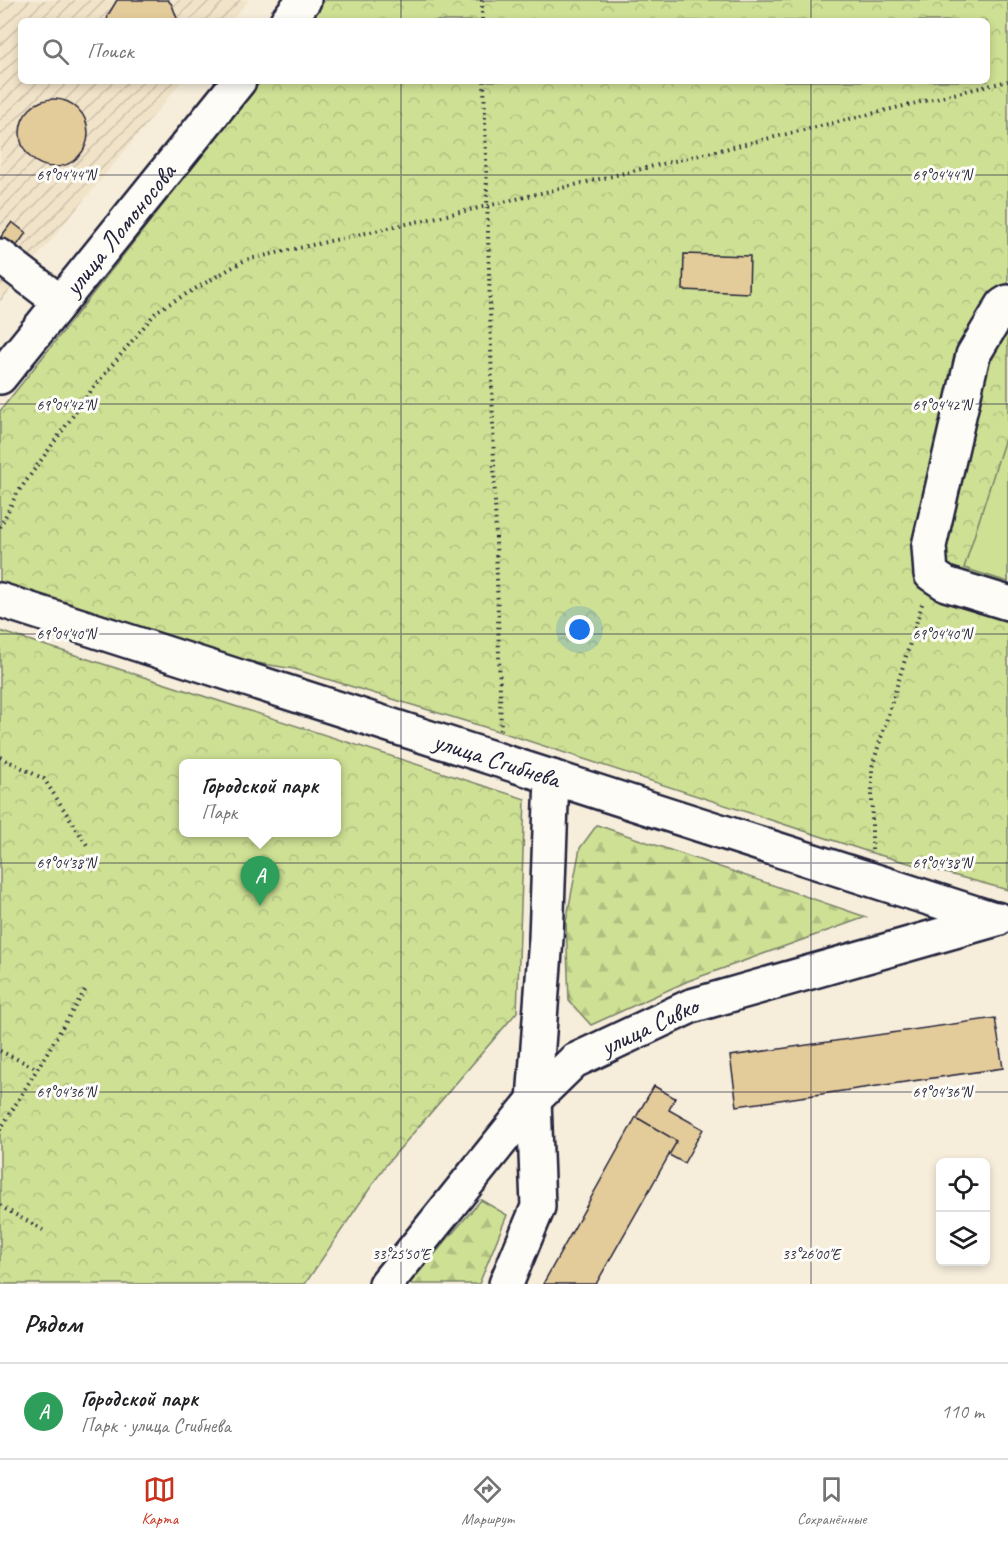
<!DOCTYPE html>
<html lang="ru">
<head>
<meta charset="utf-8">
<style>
  :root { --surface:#fff; --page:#f6f6f6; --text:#202124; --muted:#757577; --line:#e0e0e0; --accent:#c8321e }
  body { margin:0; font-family:Caveat,sans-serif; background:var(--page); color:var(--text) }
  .controls { position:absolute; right:18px; bottom:18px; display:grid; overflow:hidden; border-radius:9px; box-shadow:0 3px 9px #0003 }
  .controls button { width:54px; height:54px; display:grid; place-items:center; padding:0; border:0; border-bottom:2px solid var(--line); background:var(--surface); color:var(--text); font:30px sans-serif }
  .you { position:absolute; left:580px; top:630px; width:21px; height:21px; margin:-15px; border:4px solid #fff; border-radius:50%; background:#1a73e8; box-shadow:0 0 0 9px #1a73e833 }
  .badge { display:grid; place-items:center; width:39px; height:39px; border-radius:50%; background:var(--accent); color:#fff; font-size:20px; font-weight:700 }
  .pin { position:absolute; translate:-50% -50px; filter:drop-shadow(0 2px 3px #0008) }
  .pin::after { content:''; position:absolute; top:32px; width:21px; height:18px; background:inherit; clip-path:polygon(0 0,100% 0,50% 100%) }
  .popup { position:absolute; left:179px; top:759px; width:162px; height:78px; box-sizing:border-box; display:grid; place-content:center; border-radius:9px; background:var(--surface); filter:drop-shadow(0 2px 4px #0005); font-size:20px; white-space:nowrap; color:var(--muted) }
  .popup b { font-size:22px; color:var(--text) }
  .popup::after { content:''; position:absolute; left:50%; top:100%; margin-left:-12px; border:12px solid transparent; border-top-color:var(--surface) }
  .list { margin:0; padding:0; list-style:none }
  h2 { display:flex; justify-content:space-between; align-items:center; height:78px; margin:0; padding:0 24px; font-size:26px }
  h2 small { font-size:20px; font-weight:400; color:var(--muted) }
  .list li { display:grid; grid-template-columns:39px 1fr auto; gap:18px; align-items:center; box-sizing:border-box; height:96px; padding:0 24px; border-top:2px solid var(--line) }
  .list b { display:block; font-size:22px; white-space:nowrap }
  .list p { margin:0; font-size:20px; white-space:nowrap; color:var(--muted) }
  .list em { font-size:20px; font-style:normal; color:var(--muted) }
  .icon { flex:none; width:33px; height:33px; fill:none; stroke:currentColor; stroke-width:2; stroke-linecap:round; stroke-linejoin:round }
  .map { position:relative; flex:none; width:1008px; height:1284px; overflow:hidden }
  .search { position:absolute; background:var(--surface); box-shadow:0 3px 9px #0003; left:18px; right:18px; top:18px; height:66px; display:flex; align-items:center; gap:15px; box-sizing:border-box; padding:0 21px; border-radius:9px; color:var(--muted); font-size:22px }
  .sheet { height:174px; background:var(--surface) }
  nav { display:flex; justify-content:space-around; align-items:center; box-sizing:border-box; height:84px; border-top:2px solid var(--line); background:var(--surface); font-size:16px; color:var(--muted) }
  nav a { display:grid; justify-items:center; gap:3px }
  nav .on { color:var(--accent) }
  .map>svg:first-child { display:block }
  .industrial { fill:url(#industrial-furrows) }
  .forest { fill:url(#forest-firs); stroke:#788168; stroke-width:1.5 }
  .park { fill:url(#park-crowns); stroke:#788168; stroke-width:1.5; fill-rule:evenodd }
  .pitch { fill:#cee094; stroke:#788168; stroke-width:1.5 }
  .building { fill:#e4cb9a; stroke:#22223b; stroke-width:1.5 }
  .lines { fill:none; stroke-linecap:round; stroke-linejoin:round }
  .minor-casing { stroke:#22223b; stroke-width:38 }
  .path { stroke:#22223b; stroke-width:4; stroke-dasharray:1.5 4.5; stroke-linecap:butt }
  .minor { stroke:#fdfcf7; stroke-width:33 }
  .ticks { fill:none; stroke:#22223b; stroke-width:1.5; stroke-opacity:0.45 }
  .labels { text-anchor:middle; stroke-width:6; stroke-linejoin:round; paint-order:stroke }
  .street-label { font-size:26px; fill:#22223b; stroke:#fdfcf7 }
  .ticks-label { font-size:15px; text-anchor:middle; fill:#22223b; stroke:#fdfcf7; stroke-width:6; stroke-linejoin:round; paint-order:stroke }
</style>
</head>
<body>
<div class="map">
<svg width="1008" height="1284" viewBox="0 0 1008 1284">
  <defs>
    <pattern id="industrial-furrows" width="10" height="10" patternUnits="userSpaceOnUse" patternTransform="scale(1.5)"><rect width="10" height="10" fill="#f1e3c8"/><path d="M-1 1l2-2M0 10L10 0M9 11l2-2" fill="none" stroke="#cec2ad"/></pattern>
    <pattern id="forest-firs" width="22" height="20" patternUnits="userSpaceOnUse" patternTransform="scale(1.5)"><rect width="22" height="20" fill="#cee094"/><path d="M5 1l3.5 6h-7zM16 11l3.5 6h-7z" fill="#b1c080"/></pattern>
    <pattern id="park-crowns" width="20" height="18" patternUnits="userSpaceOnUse" patternTransform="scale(1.5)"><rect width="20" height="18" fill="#cee094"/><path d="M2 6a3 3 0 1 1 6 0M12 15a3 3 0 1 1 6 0" fill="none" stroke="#b1c080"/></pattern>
  </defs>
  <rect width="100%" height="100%" fill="#f6eddb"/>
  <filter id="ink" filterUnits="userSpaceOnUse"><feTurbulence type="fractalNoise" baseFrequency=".0167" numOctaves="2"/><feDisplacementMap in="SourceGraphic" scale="12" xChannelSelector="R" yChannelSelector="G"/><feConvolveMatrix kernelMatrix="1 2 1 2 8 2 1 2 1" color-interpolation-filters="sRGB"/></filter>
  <g filter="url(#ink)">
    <!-- industrial -->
    <path class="industrial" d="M0 0H249L231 21H21V81H182L0 302Z"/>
    <!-- forest -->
    <path class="forest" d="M597 825 866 917 688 981 591 1025 569 1001 566 922 580 848Z
      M481 1200 507 1215 479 1284H409Z"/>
    <!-- park -->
    <path class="park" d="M325 0H1008V890L872 853 501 732 294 669 228 658 0 586V411L261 81H987V21H309Z
      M0 631 525 799 517 1012 385 1166 305 1284H0ZM184 764H336V832H184Z"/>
    <!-- pitch -->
    <path class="pitch" d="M1008 429V582L964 568Z"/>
    <!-- building -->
    <path class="building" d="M117 0H168L172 5 178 21H107L108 15Z
      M20 133a34 34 0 1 1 68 0a34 34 0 1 1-68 0Z
      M12 222 26 233 13 251 0 242V238Z
      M684 254 750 256 749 293 683 290Z
      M995 1018 1003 1068 737 1106 730 1056Z
      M654 1086 675 1098 669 1110 703 1129 684 1163 669 1155 677 1141 636 1117Z
      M636 1117 677 1141 596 1284H543Z"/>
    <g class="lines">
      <!-- minor casing -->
      <g class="minor-casing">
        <g id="minor">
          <path d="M287 21 304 0"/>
          <path d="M0 256 60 302"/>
          <path d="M1008 302 1003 305 973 355 929 546 931 574 946 584 1008 603"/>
          <path id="s1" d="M0 377 239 81"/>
          <path id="s2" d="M0 600 994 919"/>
          <path id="s3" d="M386 1284 534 1100 574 1061 691 1006 997 919"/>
          <path d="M506 1284 538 1207 534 1100 546 938 552 777"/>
        </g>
      </g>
      <!-- path -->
      <path class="path" d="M482 0V21
        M484 81 501 731
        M0 527 16 495 93 388 157 311 245 260 487 206 1008 81
        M0 757 44 779 89 848
        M872 850V767L923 601
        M0 1051 38 1069
        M0 1130 87 987
        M0 1206 43 1230"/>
      <!-- minor -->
      <use href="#minor" class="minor"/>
    </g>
  </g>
  <!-- ticks -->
  <path class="ticks" d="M401 0V21M811 0V21M401 81V1284M811 81V1284M0 175H1008M0 404H1008M0 634H1008M0 863H1008M0 1092H1008"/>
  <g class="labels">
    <!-- street labels -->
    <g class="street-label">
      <text dy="9" stroke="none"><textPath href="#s1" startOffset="190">улица Ломоносова</textPath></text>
      <text dy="9" stroke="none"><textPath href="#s2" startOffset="522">улица Сгибнева</textPath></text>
      <text dy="9" stroke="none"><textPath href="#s3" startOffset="375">улица Сивко</textPath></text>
    </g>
  </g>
  <g class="ticks-label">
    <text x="66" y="180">69°04'44"N</text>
    <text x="942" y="180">69°04'44"N</text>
    <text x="66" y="410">69°04'42"N</text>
    <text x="942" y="410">69°04'42"N</text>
    <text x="66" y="639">69°04'40"N</text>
    <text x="942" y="639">69°04'40"N</text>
    <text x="66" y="868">69°04'38"N</text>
    <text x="942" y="868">69°04'38"N</text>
    <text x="66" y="1097">69°04'36"N</text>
    <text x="942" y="1097">69°04'36"N</text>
    <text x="401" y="1259">33°25'50"E</text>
    <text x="811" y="1259">33°26'00"E</text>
  </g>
</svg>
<div class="controls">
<button><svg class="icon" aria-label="locate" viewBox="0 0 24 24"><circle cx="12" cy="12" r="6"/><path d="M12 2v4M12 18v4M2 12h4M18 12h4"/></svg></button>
<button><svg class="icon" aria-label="layers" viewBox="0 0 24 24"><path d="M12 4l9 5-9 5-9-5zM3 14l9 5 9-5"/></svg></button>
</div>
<div class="you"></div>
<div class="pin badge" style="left:260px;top:906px;background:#2e9e5b">A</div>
<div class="popup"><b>Городской парк</b>Парк</div>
<div class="search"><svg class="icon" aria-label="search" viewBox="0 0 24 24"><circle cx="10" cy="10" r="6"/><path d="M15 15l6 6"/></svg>Поиск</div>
</div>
<section class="sheet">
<h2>Рядом<small></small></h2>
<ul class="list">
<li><span class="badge" style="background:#2e9e5b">A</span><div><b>Городской парк</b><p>Парк · улица Сгибнева</p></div><em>110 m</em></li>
</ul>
</section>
<nav>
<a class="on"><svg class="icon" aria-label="map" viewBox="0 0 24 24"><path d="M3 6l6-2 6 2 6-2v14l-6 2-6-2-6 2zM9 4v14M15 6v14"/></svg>Карта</a>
<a><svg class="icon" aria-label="directions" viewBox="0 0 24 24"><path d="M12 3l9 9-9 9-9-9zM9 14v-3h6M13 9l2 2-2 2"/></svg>Маршрут</a>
<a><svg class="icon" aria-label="saved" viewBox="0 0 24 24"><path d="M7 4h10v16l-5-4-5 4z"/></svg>Сохранённые</a>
</nav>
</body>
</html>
